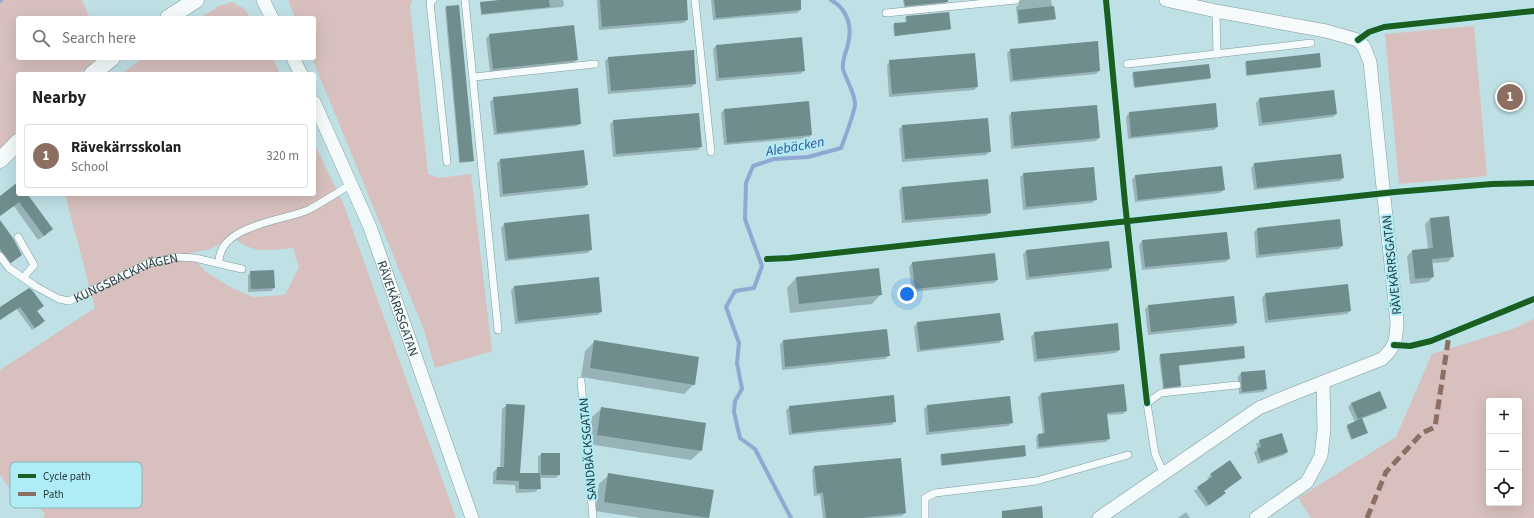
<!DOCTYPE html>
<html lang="en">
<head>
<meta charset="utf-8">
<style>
  :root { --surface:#fff; --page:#f6f6f6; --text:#202124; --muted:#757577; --line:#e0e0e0; --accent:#5a7579 }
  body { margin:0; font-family:"Source Sans 3",sans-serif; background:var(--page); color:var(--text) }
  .controls { position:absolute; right:12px; bottom:12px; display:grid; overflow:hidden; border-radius:4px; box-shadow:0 4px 16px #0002 }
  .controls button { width:36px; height:36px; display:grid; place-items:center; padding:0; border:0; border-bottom:1px solid var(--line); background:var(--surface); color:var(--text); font:20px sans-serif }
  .you { position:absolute; left:907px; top:294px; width:14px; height:14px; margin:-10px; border:3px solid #fff; border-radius:50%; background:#1a73e8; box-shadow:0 0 0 6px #1a73e833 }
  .badge { display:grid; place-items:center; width:26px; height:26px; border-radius:50%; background:var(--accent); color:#fff; font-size:13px; font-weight:700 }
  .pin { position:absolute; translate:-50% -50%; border:2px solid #fff; box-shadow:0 1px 4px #0006 }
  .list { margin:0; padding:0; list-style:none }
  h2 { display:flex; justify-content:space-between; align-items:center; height:52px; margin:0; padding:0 16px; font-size:17px }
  h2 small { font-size:13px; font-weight:400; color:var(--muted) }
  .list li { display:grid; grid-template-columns:26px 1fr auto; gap:12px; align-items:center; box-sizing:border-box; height:64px; margin:0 8px 8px; padding:0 8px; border:1px solid var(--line); border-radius:4px }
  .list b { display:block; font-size:15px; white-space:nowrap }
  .list p { margin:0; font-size:13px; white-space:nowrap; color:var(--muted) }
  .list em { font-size:13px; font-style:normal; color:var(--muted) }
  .icon { flex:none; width:22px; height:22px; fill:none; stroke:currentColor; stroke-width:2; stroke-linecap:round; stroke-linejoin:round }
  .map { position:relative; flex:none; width:1534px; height:518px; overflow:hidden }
  .search { position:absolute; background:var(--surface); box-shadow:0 4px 16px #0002; left:16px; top:16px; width:300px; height:44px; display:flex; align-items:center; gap:10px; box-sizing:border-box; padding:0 14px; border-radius:4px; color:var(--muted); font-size:15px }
  .panel { position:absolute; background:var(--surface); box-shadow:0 4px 16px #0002; left:16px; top:72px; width:300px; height:124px; border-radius:4px }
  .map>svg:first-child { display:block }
  .green { fill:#d7c0bd; fill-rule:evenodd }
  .shadow { fill:#0003 }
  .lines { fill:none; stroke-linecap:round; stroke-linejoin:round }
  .stream { stroke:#8fa9d2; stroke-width:4 }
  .building { fill:#708d8e }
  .service-casing { stroke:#819b9f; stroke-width:8 }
  .minor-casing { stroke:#819b9f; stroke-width:14 }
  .tertiary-casing { stroke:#819b9f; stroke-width:17 }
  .service { stroke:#f5fafb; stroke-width:7 }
  .minor { stroke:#f5fafb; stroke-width:13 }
  .tertiary { stroke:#f5fafb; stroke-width:16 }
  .quiet { stroke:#8d6e63; stroke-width:5; stroke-dasharray:10 5; stroke-linecap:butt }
  .cycleway-casing { stroke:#afecf5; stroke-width:8 }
  .cycleway { stroke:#1b5e20; stroke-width:6 }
  .labels { text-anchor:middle; stroke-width:4; stroke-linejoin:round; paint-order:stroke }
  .street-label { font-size:13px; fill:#233c3f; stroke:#afecf5 }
  .water-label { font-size:14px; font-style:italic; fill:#385198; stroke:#afecf5 }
  .key { fill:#afecf5; stroke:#85b7be; stroke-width:1 }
  .key-label { font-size:11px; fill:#233c3f }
</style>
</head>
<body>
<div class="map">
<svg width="1534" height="518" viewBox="0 0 1534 518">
  <rect width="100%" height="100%" fill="#bfe0e5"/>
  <!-- green -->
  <path class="green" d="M0 0H82L90 18H18V58H99L78 74H18V130L0 149Z
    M288 0H412L410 7 428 174 439 178 471 174 492 351 435 368 424 330 312 58H314V18H295Z
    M232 2 245 9 250 18H200L219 6Z
    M1474 26 1487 176 1399 184 1385 34Z
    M143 58H273L280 74H121Z
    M314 143 343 203 456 518H43L45 514 33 501 14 494 0 475V370L95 308 65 194H314ZM232 236C253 255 267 250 293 248L299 267 285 295 253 297 232 288 206 272 189 253 211 249Z
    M1534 319V518H1311L1298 498 1396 437 1432 354 1513 329ZM1489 401H1519V503H1489Z"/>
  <!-- shadow -->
  <path class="shadow" d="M509 0H563L564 5 562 7 481 15 480 4 481 3Z
    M597 0H686L687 20 684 23 599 30Z
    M711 0H800V10L797 13 713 20Z
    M903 0H947V1L945 3 904 7Z
    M1019 0H1051L1055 19 1053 20 1018 24 1016 7 1019 4Z
    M446 7 473 161 471 162 459 163 445 8Z
    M906 17 950 29 949 30 894 36 893 25 906 23 905 18Z
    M490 35 577 60 573 63 490 72 486 38Z
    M716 46 804 71 800 74 716 81 713 49Z
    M1010 50 1099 71 1096 74 1010 82 1007 53Z
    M1319 54 1320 67 1318 68 1246 76 1245 63 1246 62Z
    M608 58 695 83 692 87 608 94 605 61Z
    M890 61 977 87 974 90 889 97 887 65Z
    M1134 73 1210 78 1209 79 1134 88 1132 74Z
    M1334 91 1336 114 1333 117 1259 126 1256 103 1259 99Z
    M494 98 580 123 577 126 494 135 490 102Z
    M1215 104 1217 127 1214 130 1128 139 1126 117 1129 113Z
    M1096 106 1099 138 1096 141 1011 149 1009 116 1012 113Z
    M724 110 811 135 808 138 724 145 721 113Z
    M614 121 701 146 698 150 613 157 610 124Z
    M903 126 990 151 986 155 902 162 899 129Z
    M583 151 587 185 584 188 500 197 497 163 500 160Z
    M1254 164 1343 178 1340 181 1254 190 1251 168Z
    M1024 174 1096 200 1092 203 1023 210 1020 177Z
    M1135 176 1224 190 1220 193 1135 202 1132 180Z
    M18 184V194H26L47 234 38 240 14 206 0 216V197Z
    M902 187 990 213 986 216 902 223 899 191Z
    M1430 219 1453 256 1448 262 1431 263 1433 277 1428 282 1410 284 1407 256 1412 251 1428 249 1425 224Z
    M1339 220 1342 246 1339 249 1256 258 1254 232 1257 229Z
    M0 222 21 254 6 267 0 259Z
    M504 224 591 249 588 253 505 261 501 228Z
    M1142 241 1229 259 1226 262 1142 270 1139 245Z
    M1108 242 1111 267 1108 271 1026 280 1023 254 1026 251Z
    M994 254 997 280 994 283 912 292 909 267 912 263Z
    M251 272 274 288 271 291 248 292V275Z
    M796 278 881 294 872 304 790 313 787 288Z
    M1347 285 1350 311 1347 314 1265 323 1262 298 1265 294Z
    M514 287 601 312 598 315 515 324 511 290Z
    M29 289 41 324 32 330 16 308 0 320V308Z
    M1233 297 1236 323 1233 326 1148 335 1145 309 1148 306Z
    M917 323 1002 340 999 343 917 352 914 327Z
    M1035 333 1119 350 1116 353 1034 362 1031 336Z
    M595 341 694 384 684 394 581 377 585 351Z
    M783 341 889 355 885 359 782 370 780 344Z
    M1161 355 1244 357 1243 359 1178 366 1180 386 1178 387 1163 389 1159 357Z
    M1264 371 1266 389 1263 392 1239 394 1238 377 1241 373Z
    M1041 394 1126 411 1123 414 1106 415 1109 439 1106 442 1037 449 1036 437 1038 435 1043 434 1038 397Z
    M1009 397 1012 423 1008 426 926 435 924 409 927 406Z
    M1352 403 1385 407 1382 411 1361 419 1367 433 1351 440 1346 427 1355 422 1348 407Z
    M507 405 519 474H538V457L541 454H559V475L556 478H539L540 488 535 492 516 493 515 485 493 484V472L498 468H500L502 409Z
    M790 407 895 421 892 425 789 435 786 410Z
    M602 408 701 451 691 460 588 444 592 417Z
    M1260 441 1287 452 1284 455 1258 464 1254 452 1258 449 1256 444Z
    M941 455 1025 456 1023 457 941 466 940 456Z
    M1230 462 1241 478 1224 491 1222 496 1206 507 1194 491 1209 480 1207 478 1211 475Z
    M814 467 905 513 902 516 880 518H823L820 495 814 496 812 470Z
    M609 475 708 518H641L595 511 599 484Z
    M1186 512 1190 518H1178Z"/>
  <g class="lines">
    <!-- stream -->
    <path class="stream" d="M0 1 1 0
      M791 518 755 449 740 438 734 412 735 401 742 389 737 363 739 343 726 307 735 291 754 288 762 266 745 219 746 183 753 166 774 159 808 157 841 148C844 140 855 111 855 104 855 93 846 80 843 69 842 62 845 54 847 48 853 29 849 10 831 0"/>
  </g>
  <!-- building -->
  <path class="building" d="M499 0H549L550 7 482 14 480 2Z
    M600 0H687L688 20 602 27Z
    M714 0H801V10L716 18Z
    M904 0H948V2L905 6Z
    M459 5 474 161 460 162 446 6Z
    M1054 6 1056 19 1019 23 1018 10Z
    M949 12 951 29 895 36 894 23 907 22 906 16Z
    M574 25 578 60 493 69 489 34Z
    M802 37 805 71 719 78 716 45Z
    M1098 41 1100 71 1013 80 1010 49Z
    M694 50 696 84 611 91 608 57Z
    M975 53 978 87 892 94 889 60Z
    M1320 53 1321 67 1247 75 1246 61Z
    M1209 64 1211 78 1135 87 1133 72Z
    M578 88 581 124 497 133 493 97Z
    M1334 90 1337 114 1262 123 1259 98Z
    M809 101 812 135 727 143 724 109Z
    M1216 103 1218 127 1131 137 1129 112Z
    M1097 105 1100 138 1014 146 1011 112Z
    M699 113 702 147 616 154 613 120Z
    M988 118 991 152 905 159 902 125Z
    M584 150 588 185 503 194 500 159Z
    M1341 154 1344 178 1257 188 1254 163Z
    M1222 166 1225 190 1138 200 1135 175Z
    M1094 167 1097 200 1026 207 1023 173Z
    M988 179 991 213 905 220 902 187Z
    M18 182V194H29L28 195 53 229 44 236 19 202 0 216V196Z
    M589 214 592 250 508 259 504 223Z
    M1449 216 1454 257 1432 259 1434 277 1415 279 1412 250 1433 248 1430 218Z
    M1340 219 1343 246 1259 255 1257 228Z
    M0 220 13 238 22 255 11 263 0 249Z
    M1227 232 1230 259 1145 267 1142 240Z
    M1109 241 1112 268 1029 277 1026 250Z
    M995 253 998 280 915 289 912 262Z
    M879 268 882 295 799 304 796 277Z
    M274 270 275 288 251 289 250 271Z
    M599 277 602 312 518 321 514 286Z
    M1348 284 1351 311 1268 320 1265 293Z
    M29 288 32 290 44 306 37 311 45 321 35 328 20 307 0 320V307Z
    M1234 296 1237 323 1151 332 1148 305Z
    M1000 313 1004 340 920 350 917 322Z
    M1118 323 1120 350 1037 359 1034 332Z
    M887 329 890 356 785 367 783 340Z
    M594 340 699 357 695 385 590 368Z
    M1244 346 1245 358 1179 365 1181 386 1164 388 1160 354Z
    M1265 370 1267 389 1242 392 1241 372Z
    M1124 384 1127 411 1107 413 1110 439 1039 447 1038 434 1045 433 1041 393Z
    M1380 391 1387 408 1358 419 1351 403Z
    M894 395 896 422 792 433 789 406Z
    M1010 396 1013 423 929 432 927 405Z
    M506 404 525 405 520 473H540L541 489H519V481L496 480 497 467H504Z
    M601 407 706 423 702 451 597 435Z
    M1362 418 1368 433 1352 439 1347 425Z
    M1282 433 1288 452 1261 461 1257 448 1261 447 1259 440Z
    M1025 445 1026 456 942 465 941 454Z
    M541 453H560V475H541Z
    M901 458 906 513 862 518H826L823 493H817L814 466Z
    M1230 460 1242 478 1224 491 1226 493 1209 505 1197 487 1212 477 1210 474Z
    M608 473 714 490 709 518 604 502Z
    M1042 506 1043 518H1002V511Z"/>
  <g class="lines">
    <!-- service casing -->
    <g class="service-casing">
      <g id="service">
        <path d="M433 0 430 2 447 162"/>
        <path d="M465 0 498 330"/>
        <path d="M695 0 711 152"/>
        <path d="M1216 11 1217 54"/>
        <path d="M886 13 1016 0"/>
        <path d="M1127 64 1311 43"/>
        <path d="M474 77 595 64"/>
        <path d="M18 237 34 265 24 277"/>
        <path id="s1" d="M0 256 9 268 35 286 59 299 69 301 149 263 177 257 195 258 242 269"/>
        <path d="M219 263C218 225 283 221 308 210 323 202 337 193 351 184"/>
        <path d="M581 381 593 518"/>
        <path d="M1164 474 1155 454 1147 403 1161 393 1237 385"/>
        <path d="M925 518V498L935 493 1036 481 1128 455"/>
      </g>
    </g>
    <!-- minor casing -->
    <g class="minor-casing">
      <g id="minor">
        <path d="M263 0 272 18"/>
        <path d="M293 58 301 74"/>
        <path id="s2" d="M314 102 370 227 472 518"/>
        <path d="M1099 518 1259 408 1290 395 1382 359C1396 346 1396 341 1397 322L1370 62 1364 47 1358 40 1326 31 1216 11 1166 0"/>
        <path d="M1256 518 1307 482 1321 456 1324 429 1323 382"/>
      </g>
    </g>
    <!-- tertiary casing -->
    <g class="tertiary-casing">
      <path id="tertiary" d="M168 18 196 0
        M92 74 112 58
        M0 160 18 142"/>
    </g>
    <!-- service -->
    <use href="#service" class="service"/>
    <!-- minor -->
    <use href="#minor" class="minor"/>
    <!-- tertiary -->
    <use href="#tertiary" class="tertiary"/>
    <!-- quiet -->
    <path class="quiet" d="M1367 518 1386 472 1422 433 1435 427 1449 335"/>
    <!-- cycleway casing -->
    <g class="cycleway-casing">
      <path id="cycleway" d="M1106 0 1125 203 1147 403
        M1358 40 1369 32 1384 27 1534 11
        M767 259 789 258 1395 192 1492 184 1534 183
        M1394 345 1410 346 1431 341 1534 299"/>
    </g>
    <!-- cycleway -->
    <use href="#cycleway" class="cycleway"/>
  </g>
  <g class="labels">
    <!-- street labels -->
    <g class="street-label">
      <text transform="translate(1391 265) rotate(-96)" y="5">RÄVEKÄRRSGATAN</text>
      <text dy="5" stroke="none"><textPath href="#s1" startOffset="146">KUNGSBACKAVÄGEN</textPath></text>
      <text dy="5" stroke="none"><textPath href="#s2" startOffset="223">RÄVEKÄRRSGATAN</textPath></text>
      <text transform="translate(587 449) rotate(-95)" y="5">SANDBÄCKSGATAN</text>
    </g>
    <!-- water labels -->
    <g class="water-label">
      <text transform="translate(795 146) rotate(-10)" y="5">Alebäcken</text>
    </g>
  </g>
  <!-- legend -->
  <rect x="10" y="462" width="132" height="46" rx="6" class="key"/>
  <rect x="18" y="474" width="18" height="4" fill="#1b5e20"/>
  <rect x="18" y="492" width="18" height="4" fill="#8d6e63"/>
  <g class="key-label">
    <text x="43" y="480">Cycle path</text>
    <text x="43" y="498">Path</text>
  </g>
</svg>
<div class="controls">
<button>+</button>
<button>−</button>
<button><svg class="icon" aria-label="locate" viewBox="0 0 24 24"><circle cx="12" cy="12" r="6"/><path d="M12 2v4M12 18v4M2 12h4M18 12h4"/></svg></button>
</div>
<div class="you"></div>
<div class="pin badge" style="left:1510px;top:97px;background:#8d6e63">1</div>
<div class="search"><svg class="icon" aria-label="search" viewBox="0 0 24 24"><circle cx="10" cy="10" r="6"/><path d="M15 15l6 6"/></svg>Search here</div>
<section class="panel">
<h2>Nearby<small></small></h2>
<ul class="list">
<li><span class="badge" style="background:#8d6e63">1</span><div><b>Rävekärrsskolan</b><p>School</p></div><em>320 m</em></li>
</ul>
</section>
</div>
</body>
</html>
